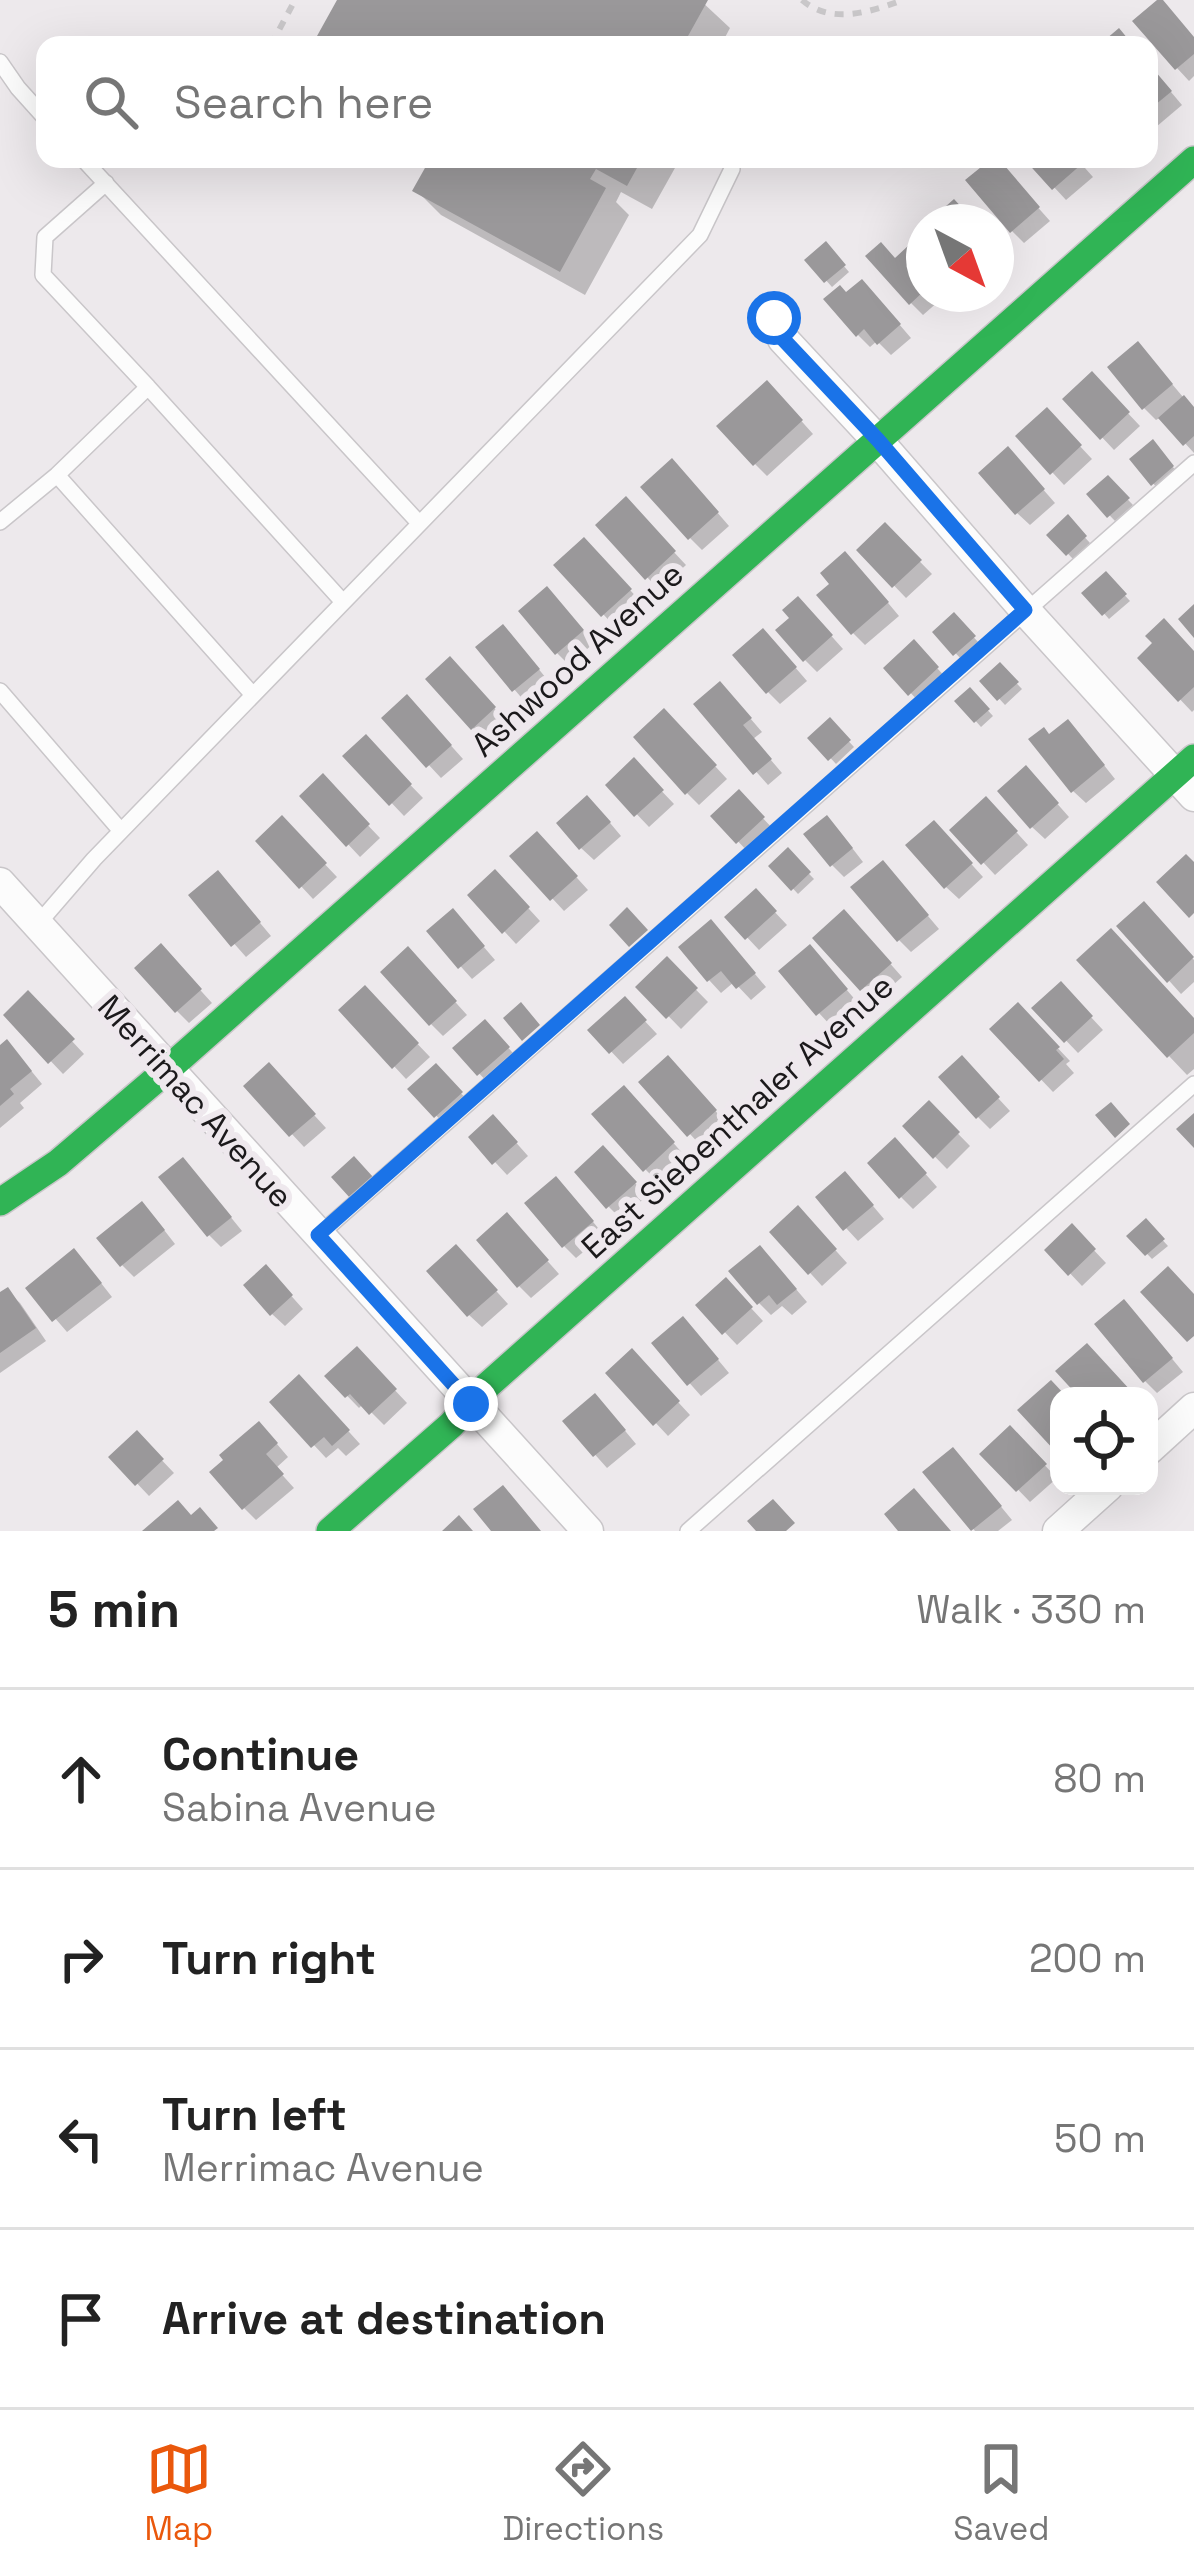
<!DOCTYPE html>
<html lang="en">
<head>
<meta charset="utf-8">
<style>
  :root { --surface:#fff; --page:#f6f6f6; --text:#222; --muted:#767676; --line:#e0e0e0; --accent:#ea580c }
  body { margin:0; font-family:"Space Grotesk",sans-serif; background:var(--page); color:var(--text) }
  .controls { position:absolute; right:36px; bottom:36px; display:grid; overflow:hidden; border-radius:24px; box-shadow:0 12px 48px #0002 }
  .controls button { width:108px; height:108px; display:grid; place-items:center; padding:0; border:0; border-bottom:3px solid var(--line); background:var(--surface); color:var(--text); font:60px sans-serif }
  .compass { position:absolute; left:906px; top:204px; width:108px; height:108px; border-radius:50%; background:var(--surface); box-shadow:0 12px 48px #0002; rotate:139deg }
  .stop { position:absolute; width:36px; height:36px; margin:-27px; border:9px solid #1a73e8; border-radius:50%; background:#fff }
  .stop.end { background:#1a73e8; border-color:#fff; box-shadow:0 3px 12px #0008 }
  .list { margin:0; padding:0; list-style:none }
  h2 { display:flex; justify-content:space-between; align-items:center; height:156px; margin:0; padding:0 48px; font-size:51px }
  h2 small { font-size:39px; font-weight:400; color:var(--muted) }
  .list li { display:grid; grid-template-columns:78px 1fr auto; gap:36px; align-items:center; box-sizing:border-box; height:180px; padding:0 48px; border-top:3px solid var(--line) }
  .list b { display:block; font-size:45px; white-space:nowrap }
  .list p { margin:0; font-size:39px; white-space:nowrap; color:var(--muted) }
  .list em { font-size:39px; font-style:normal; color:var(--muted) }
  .icon { flex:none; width:66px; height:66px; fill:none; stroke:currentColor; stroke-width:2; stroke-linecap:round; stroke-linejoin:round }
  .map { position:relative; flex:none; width:1194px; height:1531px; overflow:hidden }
  .search { position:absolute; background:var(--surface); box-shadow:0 12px 48px #0002; left:36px; right:36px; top:36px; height:132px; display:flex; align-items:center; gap:30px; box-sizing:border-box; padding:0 42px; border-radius:24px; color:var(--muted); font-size:45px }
  .sheet { height:876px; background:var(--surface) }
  nav { display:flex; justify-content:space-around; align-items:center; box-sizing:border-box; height:168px; border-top:3px solid var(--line); background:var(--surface); font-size:33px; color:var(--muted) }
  nav a { display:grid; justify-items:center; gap:6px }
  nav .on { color:var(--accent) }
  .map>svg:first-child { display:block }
  .shadow { fill:#0003 }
  .building { fill:#9a989a }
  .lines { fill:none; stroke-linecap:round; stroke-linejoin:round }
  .lane-casing { stroke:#c9c6c9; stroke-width:18 }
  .street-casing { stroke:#c9c6c9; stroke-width:33 }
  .fast-casing { stroke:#c9c6c9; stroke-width:30 }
  .path { stroke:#c9c7c9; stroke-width:6; stroke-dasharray:9 9; stroke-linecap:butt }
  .lane { stroke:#fcfcfc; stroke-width:15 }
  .street { stroke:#fcfcfc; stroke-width:30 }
  .fast { stroke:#30b455; stroke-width:27 }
  .route { stroke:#1a73e8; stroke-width:15 }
  .labels { text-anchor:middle; stroke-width:12; stroke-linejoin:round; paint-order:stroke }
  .street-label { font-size:33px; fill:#1b191b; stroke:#eee8ed }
</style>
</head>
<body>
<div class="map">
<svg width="1194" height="1531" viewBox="0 0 1194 1531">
  <rect width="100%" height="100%" fill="#ede9ec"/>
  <!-- shadow -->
  <path class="shadow" d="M341 0H700L730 28 721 45H316Z
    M1194 39V76L1189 81 1177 68Z
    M1149 66 1182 105 1156 127 1149 120Z
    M415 159H680L652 209 621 192 616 202 629 215 585 295 441 215 416 190 429 167Z
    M995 159 1050 221 1024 243 1012 231Z
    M1028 159H1077L1093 177 1066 200Z
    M826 245 849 272 832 287 808 260Z
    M896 261 924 265V294H947L923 315 911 303Z
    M847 295H874L911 338 891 355 877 341 870 347 858 335Z
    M1150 358 1194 410V453L1161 417 1156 420 1144 408 1111 367Z
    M1092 375 1140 426 1114 450 1066 399Z
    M779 396 813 434 767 476 755 464Z
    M1047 411 1092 459 1064 485 1019 436Z
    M1152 443 1178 473 1158 489 1133 460Z
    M1020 463 1055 503 1030 525 1017 513Z
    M684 474 729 526 702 550 690 538Z
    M1108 479 1133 505 1115 521 1090 495Z
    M626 501 686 565 659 590 599 525Z
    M1068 519 1090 543 1073 559 1050 535Z
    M885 526 932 574 906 598 860 550Z
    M596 553 642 603 615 627 558 565Z
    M858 567 899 616 865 645 853 633Z
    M1106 575 1130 601 1109 619 1086 593Z
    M559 602 594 643 569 665 557 653Z
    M810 612 843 649 817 672 805 660Z
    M954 616 979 643 961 659 936 632Z
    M515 640 550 683 526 703 479 648Z
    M914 643 949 681 923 706 887 668Z
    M775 644 807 681 780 704 768 692Z
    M1194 654V710L1192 712 1141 658Z
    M1000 666 1022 689 1005 705 983 681Z
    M462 672 506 721 485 740 473 728Z
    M970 691 993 716 981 727 958 701Z
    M732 697 762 732 753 739 782 773 768 785 697 705Z
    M419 710 463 759 441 778 385 718Z
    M830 721 854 747 836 764 812 738Z
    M676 724 727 779 699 805 687 793Z
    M1080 735 1115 779 1086 803 1073 791 1050 737Z
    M366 739 423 798 404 816 347 756Z
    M634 762 674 804 649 827 609 785Z
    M323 778 380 838 360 857 303 796Z
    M1038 782 1069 817 1045 839 1032 827Z
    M739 793 775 831 750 854 714 816Z
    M600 811 621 836 594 860 581 848Z
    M998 812 1028 845 995 875 953 830Z
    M282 819 337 877 313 899 259 841Z
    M839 831 863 862 844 877 832 865Z
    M946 836 983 877 959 899 946 887Z
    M549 847 588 890 564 911 514 857Z
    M788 852 814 879 798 894 773 867Z
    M895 877 939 929 911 952 899 940Z
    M508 886 540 921 516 944 471 895Z
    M230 887 271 936 246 957 192 896Z
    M756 892 787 925 759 950 728 917Z
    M1156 917 1194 960V982L1181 994 1120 926Z
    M465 925 495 960 472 979 430 932Z
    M856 925 902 977 874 1002 862 989Z
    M723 936 766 987 751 1000 734 982 721 993 709 980Z
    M173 960 212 1003 189 1023 177 1011Z
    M667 960 708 1002 681 1029 640 987Z
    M822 961 858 1003 831 1026 819 1013Z
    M420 963 467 1015 443 1036 431 1024Z
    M1061 985 1103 1030 1078 1053 1035 1008Z
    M365 989 430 1057 406 1079 342 1010Z
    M28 994 84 1054 63 1074 7 1015Z
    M625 1000 657 1034 623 1064 591 1030Z
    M1018 1006 1070 1061 1066 1064 1074 1073 1053 1092 993 1029Z
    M1194 1021V1069L1187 1075 1169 1056Z
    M497 1035 520 1061 491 1086 456 1049Z
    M0 1049 19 1056 42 1084 20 1103 24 1108 0 1128Z
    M436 1067 473 1106 448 1128 411 1089Z
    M680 1071 727 1124 702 1147 642 1082Z
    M974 1072 1010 1111 990 1129 978 1117Z
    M281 1079 326 1128 304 1147 247 1086Z
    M636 1101 685 1156 658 1182 646 1170Z
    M929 1104 970 1146 947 1169 906 1127Z
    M505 1130 528 1156 507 1175 472 1137Z
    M907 1153 937 1187 913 1209 901 1197Z
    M615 1161 647 1196 621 1219 609 1207Z
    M195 1173 242 1231 221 1247 209 1235Z
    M857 1187 884 1219 858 1241 846 1228Z
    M568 1192 604 1235 576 1258 564 1246Z
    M154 1217 175 1244 134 1277 122 1265Z
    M810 1222 847 1263 822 1286 773 1232Z
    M1146 1222 1168 1246 1152 1259 1130 1236Z
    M1072 1227 1106 1263 1082 1286 1048 1250Z
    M519 1229 559 1274 531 1298 519 1286Z
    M468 1260 508 1304 482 1327 469 1315Z
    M772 1261 807 1302 792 1315 782 1306 771 1315 759 1303Z
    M86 1264 112 1297 67 1332 29 1288Z
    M278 1281 303 1309 285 1326 272 1314Z
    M726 1281 763 1321 737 1345 699 1305Z
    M7 1291 20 1303 46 1341 0 1373V1296Z
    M1136 1315 1183 1372 1157 1393 1145 1381Z
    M695 1332 729 1373 701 1396 655 1344Z
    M357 1350 407 1403 384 1425 363 1404 359 1408 328 1376Z
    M632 1352 690 1415 668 1436 609 1373Z
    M311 1390 360 1444 346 1456 338 1448 326 1458 274 1402Z
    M607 1409 636 1444 607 1468 566 1422Z
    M1010 1429 1057 1478 1030 1502 984 1454Z
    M137 1434 174 1473 149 1496 112 1457Z
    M271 1437 288 1457 276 1468 294 1488 256 1520 244 1508Z
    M965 1463 1012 1520 998 1531H975L927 1472Z"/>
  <!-- building -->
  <path class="building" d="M337 0H708L683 45H312Z
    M1157 0H1163L1194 37V54L1175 70 1132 21Z
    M1119 28 1133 45H1099Z
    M1149 64 1172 91 1149 110Z
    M430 159H642L627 186 596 169 590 179 606 188 560 272 412 191Z
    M991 159H999L1040 207 1010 233 965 180Z
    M1024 159H1080L1083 163 1052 190Z
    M954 199 975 222H928Z
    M826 241 846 265 824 283 804 260Z
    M881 242 895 258 909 245 924 262V291L909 305 865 256Z
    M862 279 901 324 877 345 864 329 856 337 823 299 840 285 846 292Z
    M1138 341 1173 384 1142 410 1107 367Z
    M1092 371 1130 412 1100 440 1062 399Z
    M767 380 803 420 753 466 716 426Z
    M1184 395 1194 407V436L1183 446 1158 418Z
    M1047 407 1082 445 1050 475 1015 436Z
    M1153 439 1174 466 1151 486 1129 459Z
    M1008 446 1045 489 1015 515 978 473Z
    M672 458 719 512 688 540 640 487Z
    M1108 475 1130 498 1107 518 1086 494Z
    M626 496 676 551 645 580 595 525Z
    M1068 514 1087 536 1066 556 1046 535Z
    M885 522 922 560 892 588 856 550Z
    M584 537 632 589 601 617 553 565Z
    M845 551 889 602 851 635 816 595 829 584 820 573Z
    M1106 571 1127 594 1102 616 1081 593Z
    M547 586 584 630 555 655 518 611Z
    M798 596 833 635 803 662 775 630 789 618 782 610Z
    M1194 604V638L1178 619Z
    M954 612 976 636 953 656 932 632Z
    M1164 618 1194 651V687L1178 702 1137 658 1152 643 1145 636Z
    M503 624 540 669 512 692 475 647Z
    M763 628 797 667 766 694 732 655Z
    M914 639 939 667 908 696 883 668Z
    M450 656 496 707 471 730 425 679Z
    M1000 662 1019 682 997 701 979 681Z
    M720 681 752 718 743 725 772 759 753 775 693 704Z
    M970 687 990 709 974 723 954 701Z
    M407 694 452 745 426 768 381 718Z
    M664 708 717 765 685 795 633 737Z
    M830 717 851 740 828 761 807 738Z
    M1068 719 1105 765 1071 793 1028 739 1044 727 1049 734Z
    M366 734 412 784 389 806 342 756Z
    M634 757 664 790 634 817 605 785Z
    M1026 765 1059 803 1030 829 997 791Z
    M323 773 370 824 346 847 299 796Z
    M739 789 765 817 736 844 710 816Z
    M587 795 611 822 579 850 556 823Z
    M986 796 1018 831 981 865 949 830Z
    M282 815 327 863 299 889 255 841Z
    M827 815 853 848 830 867 803 834Z
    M934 820 973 863 944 889 905 845Z
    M537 831 578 876 550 901 509 856Z
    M788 847 811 872 791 891 768 866Z
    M1186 854 1194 862V913L1189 918 1156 882Z
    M883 860 929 915 897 942 850 887Z
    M495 869 530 907 502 934 467 895Z
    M218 870 261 922 231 947 188 895Z
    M756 888 777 911 745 940 724 917Z
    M1144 901 1194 957 1167 983 1116 926Z
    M627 907 648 930 629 947 609 925Z
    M453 908 485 946 458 969 426 931Z
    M844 909 892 963 860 991 812 938Z
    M711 919 756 973 736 989 721 971 707 982 678 947Z
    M1111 928 1194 1018V1033L1167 1058 1076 960Z
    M161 943 202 989 175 1013 134 968Z
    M810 944 848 989 816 1016 778 971Z
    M408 946 457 1001 429 1026 380 972Z
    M667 956 698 988 666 1019 635 987Z
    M1061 981 1093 1016 1064 1043 1031 1008Z
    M365 985 419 1043 392 1069 338 1010Z
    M28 990 75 1039 48 1064 3 1015Z
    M625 996 647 1020 609 1054 587 1030Z
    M521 1002 540 1025 522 1041 503 1018Z
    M1018 1002 1060 1047 1056 1050 1064 1059 1039 1082 989 1029Z
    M485 1019 510 1047 477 1076 452 1048Z
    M7 1039 32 1071 10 1089 14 1094 0 1106V1045Z
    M668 1055 717 1110 687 1137 638 1082Z
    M962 1055 1000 1097 976 1119 938 1077Z
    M269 1062 316 1114 289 1137 243 1086Z
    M436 1063 463 1092 434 1118 407 1089Z
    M624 1085 675 1142 643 1172 591 1114Z
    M929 1100 960 1132 933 1159 902 1126Z
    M1111 1102 1130 1124 1115 1138 1095 1115Z
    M1194 1113V1148L1176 1129Z
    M493 1114 518 1142 492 1165 468 1137Z
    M895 1137 927 1173 899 1199 867 1163Z
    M603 1145 637 1182 606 1209 574 1172Z
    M354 1156 373 1177 350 1198 331 1177Z
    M183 1157 232 1217 207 1237 158 1177Z
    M845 1171 874 1205 843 1231 815 1197Z
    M556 1176 594 1221 562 1248 524 1203Z
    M142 1201 165 1230 120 1267 96 1238Z
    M798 1205 837 1249 808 1275 769 1232Z
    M507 1212 549 1260 517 1288 476 1240Z
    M1146 1218 1165 1239 1145 1256 1126 1236Z
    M1072 1223 1096 1249 1068 1276 1044 1250Z
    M456 1244 498 1290 467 1317 426 1271Z
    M760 1245 797 1289 777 1305 769 1295 757 1305 728 1271Z
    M74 1248 102 1283 52 1322 25 1288Z
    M266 1264 293 1295 270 1316 243 1285Z
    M1168 1266 1194 1294V1336L1187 1342 1140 1292Z
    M726 1277 753 1307 722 1335 695 1305Z
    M8 1287 36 1328 0 1353V1292Z
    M1124 1299 1173 1358 1143 1383 1094 1324Z
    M683 1316 719 1359 687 1386 651 1343Z
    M1087 1343 1132 1392 1128 1396H1078L1055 1371Z
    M357 1346 397 1389 369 1415 350 1394 345 1398 324 1376Z
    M632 1348 680 1401 653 1426 605 1373Z
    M299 1374 350 1430 332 1446 324 1437 311 1448 269 1402Z
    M1051 1380 1066 1396H1059V1447L1055 1451 1017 1410Z
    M595 1393 626 1430 593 1457 562 1421Z
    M259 1421 278 1443 266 1454 284 1474 242 1510 209 1472 223 1460 219 1455Z
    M1010 1425 1047 1464 1016 1492 979 1454Z
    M137 1430 164 1459 135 1486 108 1457Z
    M953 1447 1002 1506 971 1531 922 1472Z
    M503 1485 541 1531H491L473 1509Z
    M914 1488 951 1531H898L884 1514Z
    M773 1499 795 1523 786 1531H756L747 1521Z
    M178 1500 191 1515 200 1507 218 1528 214 1531H142Z
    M459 1515 473 1531H442Z"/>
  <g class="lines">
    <!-- lane casing -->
    <g class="lane-casing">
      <path id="lane" d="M0 62 18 88 45 118
        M83 159 419 523
        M148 387 343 602
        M57 475 253 695
        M0 522 57 475 148 387 43 275 45 237 106 183
        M0 691 121 831
        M37 925 94 859 700 235 732 169
        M319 1235 1194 463
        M688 1531 1194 1084"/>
    </g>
    <!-- street casing -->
    <g class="street-casing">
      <path id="street" d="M774 318 783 339 877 440 1025 610 1194 796
        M0 883 588 1531
        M1149 1449 1194 1408
        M1058 1531 1108 1486"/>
    </g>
    <!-- fast casing -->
    <g class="fast-casing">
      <path id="fast" d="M0 1202 58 1163 168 1069 1194 160
        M330 1531 451 1425 488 1385 1194 758"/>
    </g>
    <!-- path -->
    <path class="path" d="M802 0C831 25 870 12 903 0
      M271 45 295 0"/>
    <!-- lane -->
    <use href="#lane" class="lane"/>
    <!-- street -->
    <use href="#street" class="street"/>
    <!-- fast -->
    <use href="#fast" class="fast"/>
  </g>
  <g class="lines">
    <!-- route -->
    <path class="route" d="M471 1404 318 1235 1025 610 878 440 783 339 774 318"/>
  </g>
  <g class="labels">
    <!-- street labels -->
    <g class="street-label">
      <text transform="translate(577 659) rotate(-42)" y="12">Ashwood Avenue</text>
      <text transform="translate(196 1101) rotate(48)" y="12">Merrimac Avenue</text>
      <text transform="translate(737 1116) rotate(-42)" y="12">East Siebenthaler Avenue</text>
    </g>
  </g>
</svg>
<div class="controls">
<button><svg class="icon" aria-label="locate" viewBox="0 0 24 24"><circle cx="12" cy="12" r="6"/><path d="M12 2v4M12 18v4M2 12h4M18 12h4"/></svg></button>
</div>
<svg class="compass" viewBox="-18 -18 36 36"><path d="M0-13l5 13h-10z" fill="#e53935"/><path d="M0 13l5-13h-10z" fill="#767676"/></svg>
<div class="stop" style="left:774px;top:318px"></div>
<div class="stop end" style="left:471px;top:1404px"></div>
<div class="search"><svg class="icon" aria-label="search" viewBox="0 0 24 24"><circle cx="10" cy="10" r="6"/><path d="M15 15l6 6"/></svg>Search here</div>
</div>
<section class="sheet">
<h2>5 min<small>Walk · 330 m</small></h2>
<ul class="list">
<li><svg class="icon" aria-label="ahead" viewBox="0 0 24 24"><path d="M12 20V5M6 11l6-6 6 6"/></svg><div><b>Continue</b><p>Sabina Avenue</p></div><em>80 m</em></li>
<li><svg class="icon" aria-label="right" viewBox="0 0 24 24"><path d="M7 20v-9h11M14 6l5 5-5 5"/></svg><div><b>Turn right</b></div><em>200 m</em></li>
<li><svg class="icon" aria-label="left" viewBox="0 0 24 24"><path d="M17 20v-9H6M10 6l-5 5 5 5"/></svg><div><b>Turn left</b><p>Merrimac Avenue</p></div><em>50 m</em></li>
<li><svg class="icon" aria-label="arrive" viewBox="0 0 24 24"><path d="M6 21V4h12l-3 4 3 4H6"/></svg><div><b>Arrive at destination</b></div></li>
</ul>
</section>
<nav>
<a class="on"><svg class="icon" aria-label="map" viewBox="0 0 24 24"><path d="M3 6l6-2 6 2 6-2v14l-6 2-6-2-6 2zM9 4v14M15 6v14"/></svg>Map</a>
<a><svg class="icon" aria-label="directions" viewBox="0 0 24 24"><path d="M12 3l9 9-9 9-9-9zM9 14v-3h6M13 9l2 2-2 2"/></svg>Directions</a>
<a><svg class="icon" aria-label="saved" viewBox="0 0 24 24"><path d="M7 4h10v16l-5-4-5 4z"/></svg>Saved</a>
</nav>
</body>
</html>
